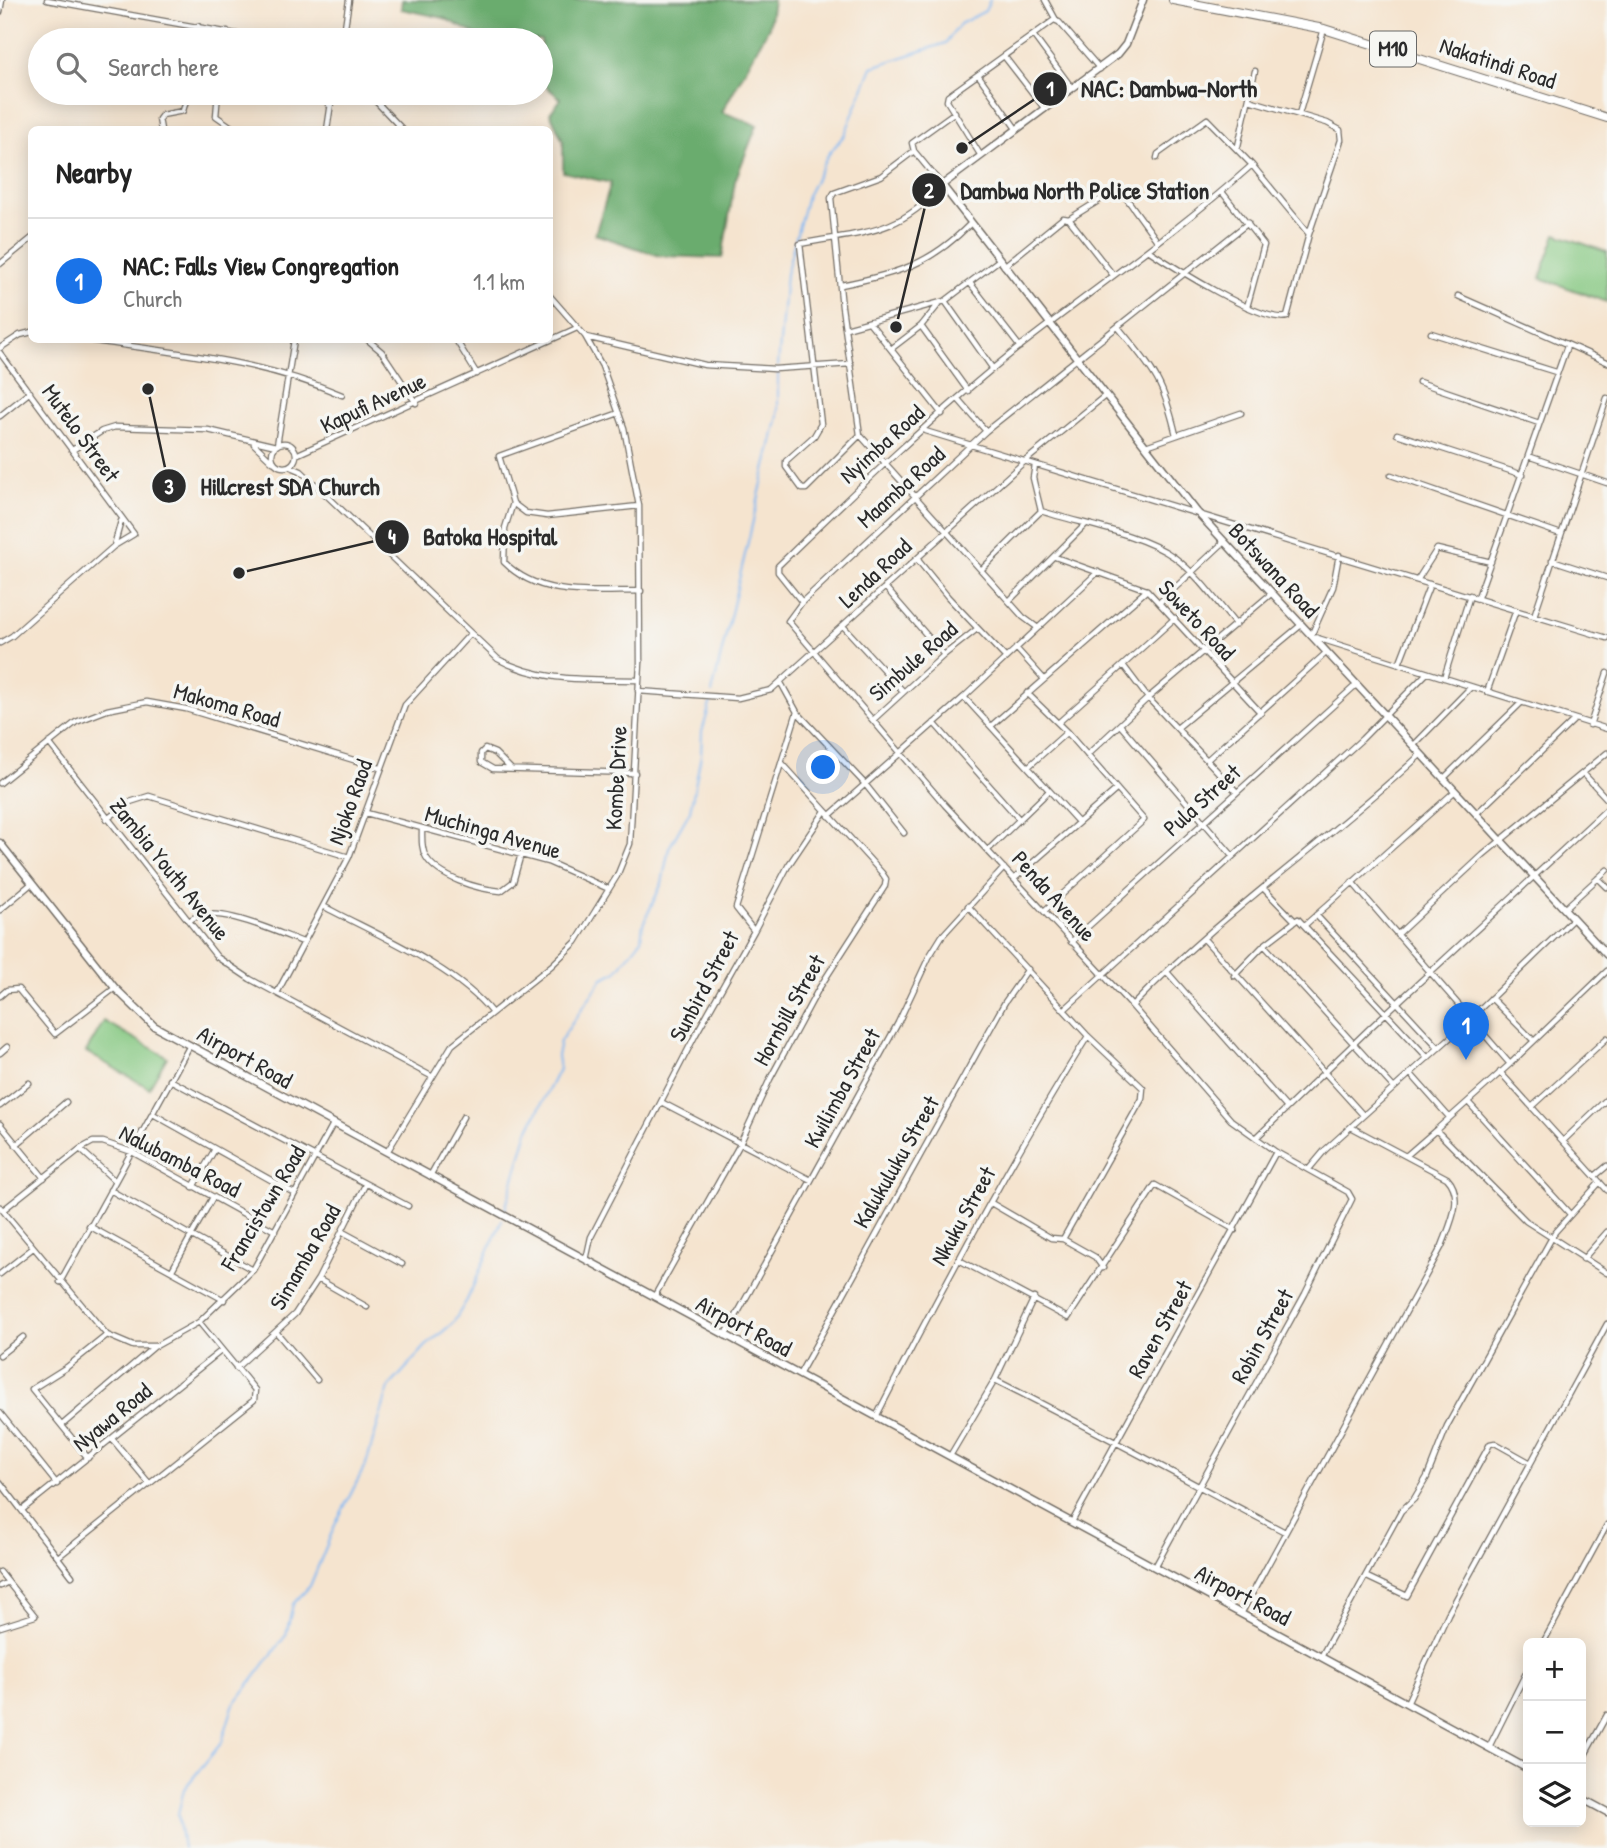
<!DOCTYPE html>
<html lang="en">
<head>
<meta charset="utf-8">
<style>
  :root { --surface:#fff; --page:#f2f2f2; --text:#222; --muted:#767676; --line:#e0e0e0; --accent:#1a73e8 }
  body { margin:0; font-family:"Patrick Hand",sans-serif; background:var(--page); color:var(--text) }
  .controls { position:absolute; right:21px; bottom:21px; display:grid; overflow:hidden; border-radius:10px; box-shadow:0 4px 18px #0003 }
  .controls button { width:63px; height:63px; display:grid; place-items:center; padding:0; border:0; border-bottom:2px solid var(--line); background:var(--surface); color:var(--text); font:35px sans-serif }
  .you { position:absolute; left:824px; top:768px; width:24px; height:24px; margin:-18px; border:5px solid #fff; border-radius:50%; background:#1a73e8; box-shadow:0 0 0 10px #1a73e833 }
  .badge { display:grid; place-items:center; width:46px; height:46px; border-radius:50%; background:var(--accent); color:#fff; font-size:23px; font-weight:700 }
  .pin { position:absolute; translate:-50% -58px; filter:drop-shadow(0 2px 4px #0008) }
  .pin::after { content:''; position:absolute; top:37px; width:24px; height:21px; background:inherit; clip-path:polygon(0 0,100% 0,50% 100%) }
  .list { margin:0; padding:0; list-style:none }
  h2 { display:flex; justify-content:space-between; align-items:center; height:91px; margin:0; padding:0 28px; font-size:30px }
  h2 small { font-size:23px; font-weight:400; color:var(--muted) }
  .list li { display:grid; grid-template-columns:46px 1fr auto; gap:21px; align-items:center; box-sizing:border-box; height:126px; padding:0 28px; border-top:2px solid var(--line) }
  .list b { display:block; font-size:26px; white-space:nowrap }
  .list p { margin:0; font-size:23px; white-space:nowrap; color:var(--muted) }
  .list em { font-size:23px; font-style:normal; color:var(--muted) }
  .icon { flex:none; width:38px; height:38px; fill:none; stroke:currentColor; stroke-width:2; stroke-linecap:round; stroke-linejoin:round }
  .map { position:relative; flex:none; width:1607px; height:1848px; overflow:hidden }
  .search { position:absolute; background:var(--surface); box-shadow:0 4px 18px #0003; left:28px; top:28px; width:525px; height:77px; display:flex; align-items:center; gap:18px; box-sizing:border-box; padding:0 24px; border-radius:38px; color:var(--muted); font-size:26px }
  .panel { position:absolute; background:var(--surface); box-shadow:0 4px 18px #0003; left:28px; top:126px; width:525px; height:217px; border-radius:10px }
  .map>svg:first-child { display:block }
  .green { fill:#84c780; stroke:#587956; stroke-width:2 }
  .forest { fill:#6bac6e; stroke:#4b6c4c; stroke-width:2 }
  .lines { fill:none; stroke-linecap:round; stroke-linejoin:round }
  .stream { stroke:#83b9f2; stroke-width:2 }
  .street-casing { stroke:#726c64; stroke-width:7 }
  .secondary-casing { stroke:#726c64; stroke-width:9 }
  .highway-casing { stroke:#726c64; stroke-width:10 }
  .street { stroke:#fff; stroke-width:4.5 }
  .secondary { stroke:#fff; stroke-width:6 }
  .highway { stroke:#fff; stroke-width:8 }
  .labels { text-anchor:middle; stroke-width:7; stroke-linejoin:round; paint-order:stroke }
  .shield { fill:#f6f6f2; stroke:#686867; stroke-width:2 }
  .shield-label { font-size:21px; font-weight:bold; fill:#2b2b2b }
  .street-label { font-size:23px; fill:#2b2b2b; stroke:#f6f6f2 }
  .leader { fill:none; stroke:#2b2b2b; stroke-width:2.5 }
  .callout-dot { fill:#2b2b2b; stroke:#f6f6f2; stroke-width:2.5 }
  .mark-label { font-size:21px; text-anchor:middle; font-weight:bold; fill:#fff }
  .callout-label { font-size:24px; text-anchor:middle; font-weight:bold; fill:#2b2b2b; stroke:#f6f6f2; stroke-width:7; stroke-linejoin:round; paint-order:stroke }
</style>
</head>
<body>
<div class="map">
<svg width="1607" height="1848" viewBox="0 0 1607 1848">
  <rect width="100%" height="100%" fill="#f6f6f2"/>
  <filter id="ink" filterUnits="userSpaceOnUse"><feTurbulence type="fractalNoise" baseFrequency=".0143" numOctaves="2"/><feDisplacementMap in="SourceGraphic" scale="14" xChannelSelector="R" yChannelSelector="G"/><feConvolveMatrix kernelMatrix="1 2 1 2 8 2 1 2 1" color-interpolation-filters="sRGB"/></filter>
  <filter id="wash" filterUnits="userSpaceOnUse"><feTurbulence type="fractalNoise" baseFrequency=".00686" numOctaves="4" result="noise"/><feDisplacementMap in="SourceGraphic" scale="28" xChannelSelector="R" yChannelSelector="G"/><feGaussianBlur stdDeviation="1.57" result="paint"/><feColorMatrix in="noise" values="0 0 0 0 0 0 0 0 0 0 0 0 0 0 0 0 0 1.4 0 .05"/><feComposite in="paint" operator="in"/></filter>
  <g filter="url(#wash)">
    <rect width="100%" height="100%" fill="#f5e4cf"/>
    <!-- green -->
    <path class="green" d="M1556 234 1607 252V302L1540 278Z
      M104 1021 167 1057 149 1088 86 1052Z"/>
    <!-- forest -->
    <path class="forest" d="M402 0H773L769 27 722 112 757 125 735 181 722 258 660 256 595 234 611 183 563 172V141L550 113 561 99 541 82V40H486L444 18 401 9Z"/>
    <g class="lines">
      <!-- stream -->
      <path class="stream" d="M778 366 786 274 807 196 828 155 845 134 872 67 946 43 960 24 985 11 990 0
        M712 693 778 416V373
        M504 1213 528 1131 559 1069 557 1056 560 1041 603 978 616 972 641 940 643 924 662 883 669 848 690 811 701 755 702 732 711 701
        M183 1848 178 1814 184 1789 222 1742 233 1706 286 1635 293 1604 310 1586 335 1525 366 1464 389 1387 426 1346 453 1323 467 1300 502 1220"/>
    </g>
  </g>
  <g filter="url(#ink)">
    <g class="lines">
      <!-- street casing -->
      <g class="street-casing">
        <path id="street" d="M47 0 269 40
          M1045 0 1056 20
          M0 12 2 0
          M1033 35 1072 88
          M196 40 198 26
          M226 40 227 31
          M343 40 349 0
          M1004 56 1045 109
          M979 76 1017 130
          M218 93 216 116 236 130
          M328 93 329 105
          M368 93 403 130
          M1249 100 1327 123 1340 130 1341 140 1309 234
          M1299 114 1324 29
          M161 130 159 119 162 115 183 111 188 93
          M327 130 331 103 337 93
          M1238 146 1255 71
          M914 151 881 176 834 193 831 198 842 307 860 435 1023 617 1038 628
          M981 156 947 101 948 96 1054 20 1059 22 1100 69
          M1222 192 1264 245 1247 307
          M1069 219 1113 275
          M1148 250C1172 266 1261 323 1287 317L1309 234 1252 165
          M0 264 32 238
          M1004 266 1063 218 1069 219 1119 188 1158 242
          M970 283 1020 347
          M841 285C896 274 930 265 970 224
          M1458 296 1607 362
          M945 301 993 369
          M870 323 942 414
          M921 326 968 391
          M1118 327C1153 370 1163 379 1176 435
          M846 328 945 301 999 260
          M1431 333 1556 372
          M586 337 705 365 775 369 851 364
          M88 340C174 353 261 360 342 395
          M368 340 382 352 416 403
          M456 340 477 374
          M0 348 20 335 32 332
          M891 349 921 326 939 304
          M0 353 134 534 114 546 12 636 0 643
          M1419 382 1539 423
          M958 399 986 431
          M619 413 499 456 513 503 505 528 504 562C540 599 594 591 641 591
          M0 416 30 392
          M925 431 1607 638
          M1397 434 1523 475
          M860 435 806 489H802L786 467V461L814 436 821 424 800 244C860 232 898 236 942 185L914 151 912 143 955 112
          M272 455a12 12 0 1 1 24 0a12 12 0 1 1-24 0Z
          M254 444 273 462
          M277 445 294 340
          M1146 446 1241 413
          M74 449 102 431 115 427 208 430 276 446
          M296 455 577 328
          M1528 456 1607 483
          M1035 465 1033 478 1041 511
          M289 466 301 471 498 659C542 683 590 679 639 680
          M1391 475 1561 534
          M514 504 526 513 547 516 639 506
          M114 546 121 521
          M1339 555 1333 587 1311 636 1607 729
          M1055 557 1147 590 1261 713
          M917 559 948 597 1005 657
          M1552 560 1607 578
          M982 569 1041 511C1081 524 1140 533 1174 557 1198 575 1217 602 1236 625
          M1418 579 1437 549 1491 562
          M885 587 944 655
          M1478 597 1567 346
          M1009 601 1085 525
          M802 602 778 572V566C855 491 934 415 1018 348 1096 287 1178 231 1252 165L1207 119 1158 154 1157 158
          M1160 602 1224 542
          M1534 616 1607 398
          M843 626 903 691
          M1016 648 1043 678
          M1399 664 1430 584
          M1123 665 1175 618
          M1444 678 1470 595
          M638 691 738 698 771 690 1024 462 1106 395
          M1487 692 1516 610
          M1027 693 1067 732 1144 820 1044 911
          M964 697 1078 822
          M797 712 865 784 904 833
          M873 720 944 655 977 629
          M934 723 1019 819
          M1058 723 1123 665 1148 698 1236 791
          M1120 725 1232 855
          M1590 725 1607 673
          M991 726 1147 590
          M1177 728 1301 625
          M49 743 217 957 250 979 431 1076
          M1413 746 1471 687
          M1087 755 1148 698 1272 593
          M1208 759 1327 652
          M1028 767 1067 732
          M511 769 495 753 485 749 481 753V762L493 769 635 773
          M1583 773 1607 799
          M1443 779 1520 704
          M0 783 76 722 107 710 147 702 186 709 380 768
          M366 813 548 862 609 889
          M1476 814 1573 721
          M829 816 964 697 1098 572
          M107 819 130 802 149 796 349 857
          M422 829C422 838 421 849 426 857 439 878 477 889 501 891L513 882 521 854
          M988 850 1049 791
          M1598 878 1607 887
          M1014 879 1117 789
          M1352 882 1510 1064 1436 1130 1526 1221 1607 1273
          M1264 889 1294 920
          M323 906C375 934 456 967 492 1013
          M968 906 1088 1036 1143 1088 1142 1099 1063 1239 1051 1238 991 1203
          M1564 909 1607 870
          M0 910 31 884
          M1316 915 1439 1048
          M189 921C211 901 278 933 303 942
          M1305 925 1454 792
          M754 931 788 866 825 811
          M1397 935 1483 855 1607 753
          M1204 939 1363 1115
          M1071 942 1356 685
          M1264 945 1394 1088
          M1167 972 1287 1108
          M1234 976 1264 945 1298 919 1428 1058
          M277 993 349 857 405 705 470 634
          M0 996 7 990 18 989 55 1034 115 988
          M1491 998 1533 1040
          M1132 1006C1220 914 1327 842 1420 755
          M1065 1009 1362 739 1427 673
          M0 1053 7 1047
          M1510 1064 1607 971
          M1500 1072 1607 1190
          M1410 1073 1449 1117
          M170 1080 408 1206
          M1468 1102 1569 1213
          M663 1103 811 1180
          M0 1106 29 1083
          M1533 1106 1607 1038
          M153 1114 294 1193
          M0 1124 44 1178
          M1256 1138 1371 1027 1607 809
          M1563 1141 1607 1099
          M16 1145 66 1102
          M80 1149 115 1181
          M387 1152 452 1045 551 966 576 942 617 876 630 844 640 663 639 506 624 428 602 366 585 336 550 296
          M1406 1156 1436 1130
          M1309 1169 1325 1150 1453 1035 1573 919
          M430 1176 463 1117
          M1595 1176 1607 1166
          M193 1187 215 1149
          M110 1190 253 1270
          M0 1207 107 1335 133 1346H156L199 1322 253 1270 333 1124
          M3 1210 80 1149 93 1142H103L132 1152 275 1231
          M89 1226 224 1300
          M343 1232 402 1264
          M1063 1239 1095 1257 1103 1268
          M1583 1259 1607 1232
          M586 1260 591 1237 696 1034 754 931 736 908 797 712 781 683
          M959 1260 1068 1318 1155 1185 1235 1230
          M172 1270 213 1197
          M0 1274 33 1248
          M318 1279 367 1307
          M60 1282 189 1047
          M654 1297 740 1144 770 1079 818 990 885 886 886 879 882 873 783 764
          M277 1333 317 1380
          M725 1336 898 1023 929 957 942 936 1004 868
          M0 1355 23 1337
          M236 1368 295 1314 318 1279 365 1185
          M799 1375 1005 1002 1028 969
          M995 1380C1093 1429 1188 1481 1285 1532
          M0 1413 57 1484
          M876 1417C942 1288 1011 1159 1088 1036
          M62 1425 155 1346
          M113 1440 149 1483
          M950 1456 995 1380 1034 1298
          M88 1458 32 1389 67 1367 107 1335
          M0 1482 72 1576
          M22 1510 222 1350
          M1072 1522 1276 1152
          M58 1557 254 1400 255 1390 199 1322
          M1155 1567 1305 1294 1352 1199 1348 1192 1276 1152 1231 1120 1132 1006 945 805 788 621 802 602 986 431 1248 223
          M0 1572 35 1616 0 1627
          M1367 1577 1407 1596 1490 1444 1495 1443 1529 1462
          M0 1586 8 1582
          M1241 1614 1442 1246C1450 1224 1465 1197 1447 1178L1351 1127
          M1543 1643 1607 1525
          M1321 1657 1401 1511 1414 1499 1427 1477 1447 1426 1555 1232 1600 1182
          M1407 1703 1448 1614 1607 1324
          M1489 1747 1528 1669
          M1581 1762 1607 1715"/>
      </g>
      <!-- secondary casing -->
      <g class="secondary-casing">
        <path id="secondary" d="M1143 0 1126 44 1118 54 942 185 1197 512 1607 955
          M0 843 115 988 154 1026 1528 1769
          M1581 1798 1607 1812"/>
      </g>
      <!-- highway casing -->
      <g class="highway-casing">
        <path id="highway" d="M1173 0 1324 29 1607 118"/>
      </g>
      <!-- street -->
      <use href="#street" class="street"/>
      <!-- secondary -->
      <use href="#secondary" class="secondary"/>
      <!-- highway -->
      <use href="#highway" class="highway"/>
    </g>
  </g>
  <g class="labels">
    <!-- shield labels -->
    <rect class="shield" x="1370" y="31.5" width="46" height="35" rx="5"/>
    <g class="shield-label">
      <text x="1393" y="56">M10</text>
    </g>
    <!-- street labels -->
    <g class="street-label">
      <text transform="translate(1498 63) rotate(18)" y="8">Nakatindi Road</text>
      <text transform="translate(373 403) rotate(-25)" y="8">Kapufi Avenue</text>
      <text transform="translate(81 433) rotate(54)" y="8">Mutelo Street</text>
      <text transform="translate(882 444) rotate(-42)" y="8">Nyimba Road</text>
      <text transform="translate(901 487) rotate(-42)" y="8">Maamba Road</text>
      <text transform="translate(1274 570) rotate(47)" y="8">Botswana Road</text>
      <text transform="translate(875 573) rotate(-43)" y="8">Lenda Road</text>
      <text transform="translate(1197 620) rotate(47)" y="8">Soweto Road</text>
      <text transform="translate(913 661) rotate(-41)" y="8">Simbule Road</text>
      <text transform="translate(227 705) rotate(16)" y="8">Makoma Road</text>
      <text transform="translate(616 778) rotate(-87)" y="8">Kombe Drive</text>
      <text transform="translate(1202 800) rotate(-42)" y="8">Pula Street</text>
      <text transform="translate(350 802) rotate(-70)" y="8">Njoko Raod</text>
      <text transform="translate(493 832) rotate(16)" y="8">Muchinga Avenue</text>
      <text transform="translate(170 869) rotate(51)" y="8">Zambia Youth Avenue</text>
      <text transform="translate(1054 896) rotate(48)" y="8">Penda Avenue</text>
      <text transform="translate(704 986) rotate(-62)" y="8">Sunbird Street</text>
      <text transform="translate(789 1010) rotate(-61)" y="8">Hornbill Street</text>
      <text transform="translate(245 1057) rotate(29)" y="8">Airport Road</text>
      <text transform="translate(842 1088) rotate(-61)" y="8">Kwilimba Street</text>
      <text transform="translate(180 1161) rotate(27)" y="8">Nalubamba Road</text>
      <text transform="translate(896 1162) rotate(-60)" y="8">Kalukuluku Street</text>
      <text transform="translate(263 1208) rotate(-59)" y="8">Francistown Road</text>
      <text transform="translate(963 1216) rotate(-61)" y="8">Nkuku Street</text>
      <text transform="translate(305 1257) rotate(-60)" y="8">Simamba Road</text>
      <text transform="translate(744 1326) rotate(28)" y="8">Airport Road</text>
      <text transform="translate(1160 1329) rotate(-61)" y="8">Raven Street</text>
      <text transform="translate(1262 1336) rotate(-61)" y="8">Robin Street</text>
      <text transform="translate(112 1417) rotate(-39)" y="8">Nyawa Road</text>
      <text transform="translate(1243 1595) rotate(28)" y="8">Airport Road</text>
    </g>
  </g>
  <!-- callouts -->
  <path class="leader" d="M962 148L1050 89M896 327L929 190M148 389L169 486M239 573L392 537"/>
  <g class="callout-dot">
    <circle cx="962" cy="148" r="7"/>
    <circle cx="896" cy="327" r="7"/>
    <circle cx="148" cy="389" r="7"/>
    <circle cx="239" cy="573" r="7"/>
    <circle cx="1050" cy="89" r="18"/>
    <circle cx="929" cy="190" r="18"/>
    <circle cx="169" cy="486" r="18"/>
    <circle cx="392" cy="537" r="18"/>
  </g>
  <g class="mark-label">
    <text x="1050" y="96">1</text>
    <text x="929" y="198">2</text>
    <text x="169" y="494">3</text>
    <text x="392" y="544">4</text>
  </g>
  <g class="callout-label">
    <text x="1169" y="97">NAC: Dambwa-North</text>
    <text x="1085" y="199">Dambwa North Police Station</text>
    <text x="290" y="495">Hillcrest SDA Church</text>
    <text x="490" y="545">Batoka Hospital</text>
  </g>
</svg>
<div class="controls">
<button>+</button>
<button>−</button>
<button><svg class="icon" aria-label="layers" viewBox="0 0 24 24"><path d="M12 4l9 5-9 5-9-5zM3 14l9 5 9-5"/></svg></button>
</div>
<div class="you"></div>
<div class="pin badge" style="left:1466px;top:1060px">1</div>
<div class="search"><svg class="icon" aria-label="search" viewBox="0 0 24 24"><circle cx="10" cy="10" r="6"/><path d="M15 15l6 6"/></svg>Search here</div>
<section class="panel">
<h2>Nearby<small></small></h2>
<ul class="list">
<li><span class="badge">1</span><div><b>NAC: Falls View Congregation</b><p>Church</p></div><em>1.1 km</em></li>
</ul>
</section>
</div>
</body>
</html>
